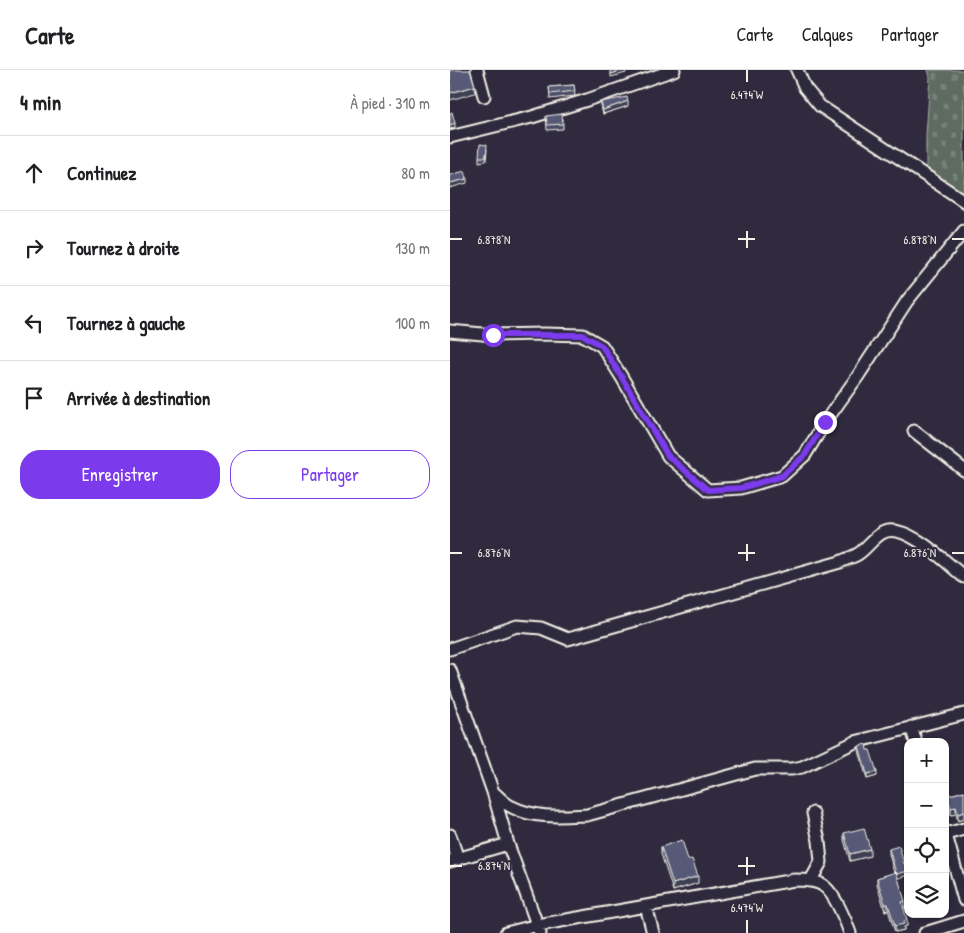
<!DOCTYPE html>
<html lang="fr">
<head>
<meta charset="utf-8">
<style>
  :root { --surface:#fff; --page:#f6f6f6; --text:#202124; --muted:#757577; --line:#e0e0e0; --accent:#7c3aed }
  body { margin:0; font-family:"Patrick Hand",sans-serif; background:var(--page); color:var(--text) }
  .controls { position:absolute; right:15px; bottom:15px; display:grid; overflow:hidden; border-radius:10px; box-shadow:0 1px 4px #0004 }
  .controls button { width:45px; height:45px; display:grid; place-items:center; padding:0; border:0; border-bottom:1px solid var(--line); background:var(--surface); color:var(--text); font:25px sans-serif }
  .stop { position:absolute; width:15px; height:15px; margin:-11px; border:4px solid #7c3aed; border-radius:50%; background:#fff }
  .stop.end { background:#7c3aed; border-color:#fff; box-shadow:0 1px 5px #0008 }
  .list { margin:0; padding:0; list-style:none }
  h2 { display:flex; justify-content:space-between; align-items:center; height:65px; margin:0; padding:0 20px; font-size:21px }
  h2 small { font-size:16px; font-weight:400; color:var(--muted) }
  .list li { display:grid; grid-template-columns:32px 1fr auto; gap:15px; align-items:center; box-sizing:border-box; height:75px; padding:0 20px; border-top:1px solid var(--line) }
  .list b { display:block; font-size:19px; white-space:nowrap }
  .list em { font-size:16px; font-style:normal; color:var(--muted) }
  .actions { display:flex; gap:10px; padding:15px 20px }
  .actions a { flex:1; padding:11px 0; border:1px solid var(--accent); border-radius:20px; text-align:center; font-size:18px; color:var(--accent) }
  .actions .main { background:var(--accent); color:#fff }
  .icon { flex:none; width:28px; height:28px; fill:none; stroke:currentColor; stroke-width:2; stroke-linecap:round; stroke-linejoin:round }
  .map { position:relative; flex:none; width:514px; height:863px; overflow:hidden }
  header { display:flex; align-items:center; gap:30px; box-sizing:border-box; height:70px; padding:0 25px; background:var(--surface); border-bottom:1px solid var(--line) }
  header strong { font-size:24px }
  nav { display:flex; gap:28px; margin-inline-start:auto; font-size:18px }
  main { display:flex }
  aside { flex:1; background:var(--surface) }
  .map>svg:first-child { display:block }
  .cemetery { fill:url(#cemetery-stones); stroke:#aaaea4 }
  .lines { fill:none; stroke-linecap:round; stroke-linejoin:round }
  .minor-casing { stroke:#f4f1e8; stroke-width:15 }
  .minor { stroke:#2f2a3d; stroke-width:11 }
  .wall { fill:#4b4d66; stroke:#f4f1e8 }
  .shaded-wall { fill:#3d3f53; stroke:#f4f1e8 }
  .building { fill:#575a77; stroke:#f4f1e8 }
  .route { stroke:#7c3aed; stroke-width:6 }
  .ticks { fill:none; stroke:#f4f1e8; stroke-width:2 }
  .ticks-label { font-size:12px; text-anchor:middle; fill:#f4f1e8; stroke:#2f2a3d; stroke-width:4; stroke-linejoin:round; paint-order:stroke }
</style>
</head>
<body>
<header>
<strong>Carte</strong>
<nav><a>Carte</a><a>Calques</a><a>Partager</a></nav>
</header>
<main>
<aside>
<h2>4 min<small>À pied · 310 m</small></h2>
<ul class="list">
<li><svg class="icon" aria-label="ahead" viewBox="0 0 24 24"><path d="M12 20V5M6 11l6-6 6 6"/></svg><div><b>Continuez</b></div><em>80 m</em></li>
<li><svg class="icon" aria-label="right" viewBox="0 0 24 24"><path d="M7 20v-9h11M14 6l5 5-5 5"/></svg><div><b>Tournez à droite</b></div><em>130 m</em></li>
<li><svg class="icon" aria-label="left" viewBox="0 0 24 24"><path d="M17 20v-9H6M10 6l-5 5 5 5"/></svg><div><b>Tournez à gauche</b></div><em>100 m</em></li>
<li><svg class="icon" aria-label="arrive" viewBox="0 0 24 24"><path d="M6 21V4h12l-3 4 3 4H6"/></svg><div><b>Arrivée à destination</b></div></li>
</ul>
<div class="actions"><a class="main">Enregistrer</a><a>Partager</a></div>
</aside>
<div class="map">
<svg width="514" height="863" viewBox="0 0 514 863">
  <defs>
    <pattern id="cemetery-stones" width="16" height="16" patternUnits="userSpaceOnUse" patternTransform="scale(1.25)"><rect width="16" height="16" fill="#5f6b60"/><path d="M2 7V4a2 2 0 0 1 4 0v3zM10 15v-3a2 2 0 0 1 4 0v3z" fill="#778177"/></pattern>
  </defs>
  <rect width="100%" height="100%" fill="#2f2a3d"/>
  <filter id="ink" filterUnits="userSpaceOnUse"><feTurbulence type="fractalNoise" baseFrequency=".02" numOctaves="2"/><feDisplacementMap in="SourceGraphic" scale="10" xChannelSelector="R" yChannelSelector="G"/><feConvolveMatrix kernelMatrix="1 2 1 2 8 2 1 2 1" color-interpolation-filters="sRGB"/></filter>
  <g filter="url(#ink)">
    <!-- cemetery -->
    <path class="cemetery" d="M478 0H514V141L476 110V66L480 7Z"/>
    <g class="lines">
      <!-- minor casing -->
      <g class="minor-casing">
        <path id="minor" d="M27 0 34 26
          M347 0 355 18 370 36 514 131
          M0 67 82 47 137 30 224 0
          M0 261 43 265 95 264 133 265 152 276 171 306 218 386 258 420 291 418 332 406 355 385 375 352 408 306 457 231 514 161
          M464 361 514 400
          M0 579 67 556 91 558 118 569 390 492C396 489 403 487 408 484 417 478 423 468 432 463 454 450 498 494 514 507
          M0 600 43 722 58 774 90 863
          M461 657 466 672
          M43 722C49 727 55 734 62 737 85 749 113 746 137 745L305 699H342L352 697 405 672 514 644
          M495 761 514 830
          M496 764 514 759
          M0 765 8 789
          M0 791 58 774
          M361 810 371 792 369 771 363 743
          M196 836 203 863
          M56 863 88 855 344 810C354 810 368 810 375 817 385 825 396 851 400 863
          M475 863 514 851"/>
      </g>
      <!-- minor -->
      <use href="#minor" class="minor"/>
    </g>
    <!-- wall -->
    <path class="wall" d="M124 15 125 26 100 29 99 17Z
      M151 32 178 36 153 44 151 37Z
      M96 46 113 54V59L97 60Z
      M37 79 36 91 29 92V87Z
      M409 676 427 706 417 709 409 681Z
      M514 721 508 751 506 744 501 745 497 733V726Z
      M394 763 420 786 400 791 394 770Z
      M211 777 238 790 248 813 223 821 211 784Z
      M439 779 454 794 458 793V805L448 808 455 838H453L457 856 454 857V860L445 862 438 840 435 841 427 814V808L444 803 439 784Z"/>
    <!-- shaded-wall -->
    <path class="shaded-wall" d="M173 0H176V3L161 7V4Z
      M25 16V23L0 30V23Z
      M178 31V36L153 44V40Z
      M5 53V58L0 59V55Z
      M17 109V113L0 118V113Z
      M427 702V706L417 709V704Z
      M506 737V744L501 745V738Z
      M514 742V749L508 751V744Z
      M420 779V786L400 791V784Z
      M458 801V805L446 809V804Z
      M248 806V813L223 821V814Z
      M455 831V838L452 839V832Z
      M435 834H438V840L435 841Z
      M457 850V856L454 857V860L445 862V856L454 851Z"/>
    <!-- building -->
    <path class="building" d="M0 0H20L25 16 0 23Z
      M160 0H173L161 4Z
      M124 15 125 21 100 24 99 17Z
      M177 27 178 31 153 40 151 32Z
      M2 42 5 53 0 55V43Z
      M112 44 113 54 97 55 96 46Z
      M30 74 37 75 36 87H29Z
      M15 101 17 109 0 113V105Z
      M416 674 417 680H420L427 702 417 704 409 676Z
      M514 721V742L508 744 506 737 501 738 497 726Z
      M414 758 420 779 400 784 394 763Z
      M232 770 238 790 242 789 248 806 223 814 211 777Z
      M449 776 454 794 458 793V801L447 804 446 802V803L439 779Z
      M446 802 455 831 452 832 457 850 454 851V854L445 856 438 834H435L427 808Z"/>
  </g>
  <g class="lines" filter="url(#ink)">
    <!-- route -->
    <path class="route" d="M43 265H133L152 276 171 306 218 386 258 420 291 418 332 406 355 385 375 352"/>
  </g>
  <!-- ticks -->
  <path class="ticks" d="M297 0V12M297 161V178M0 169H12M288 169H305M502 169H514M297 474V491M0 483H12M288 483H305M502 483H514M297 787V805M0 796H12M288 796H305M297 850V863"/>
  <g class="ticks-label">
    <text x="297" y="29">6.474°W</text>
    <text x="44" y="174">6.878°N</text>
    <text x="470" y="174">6.878°N</text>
    <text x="44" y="487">6.876°N</text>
    <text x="470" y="487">6.876°N</text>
    <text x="44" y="800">6.874°N</text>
    <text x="297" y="842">6.474°W</text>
  </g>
</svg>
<div class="controls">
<button>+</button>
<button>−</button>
<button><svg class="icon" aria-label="locate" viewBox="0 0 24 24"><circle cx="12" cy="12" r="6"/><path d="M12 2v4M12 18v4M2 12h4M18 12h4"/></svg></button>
<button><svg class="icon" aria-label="layers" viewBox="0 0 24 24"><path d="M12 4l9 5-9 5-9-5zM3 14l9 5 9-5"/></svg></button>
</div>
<div class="stop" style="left:43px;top:265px"></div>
<div class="stop end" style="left:375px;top:352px"></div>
</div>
</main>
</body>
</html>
